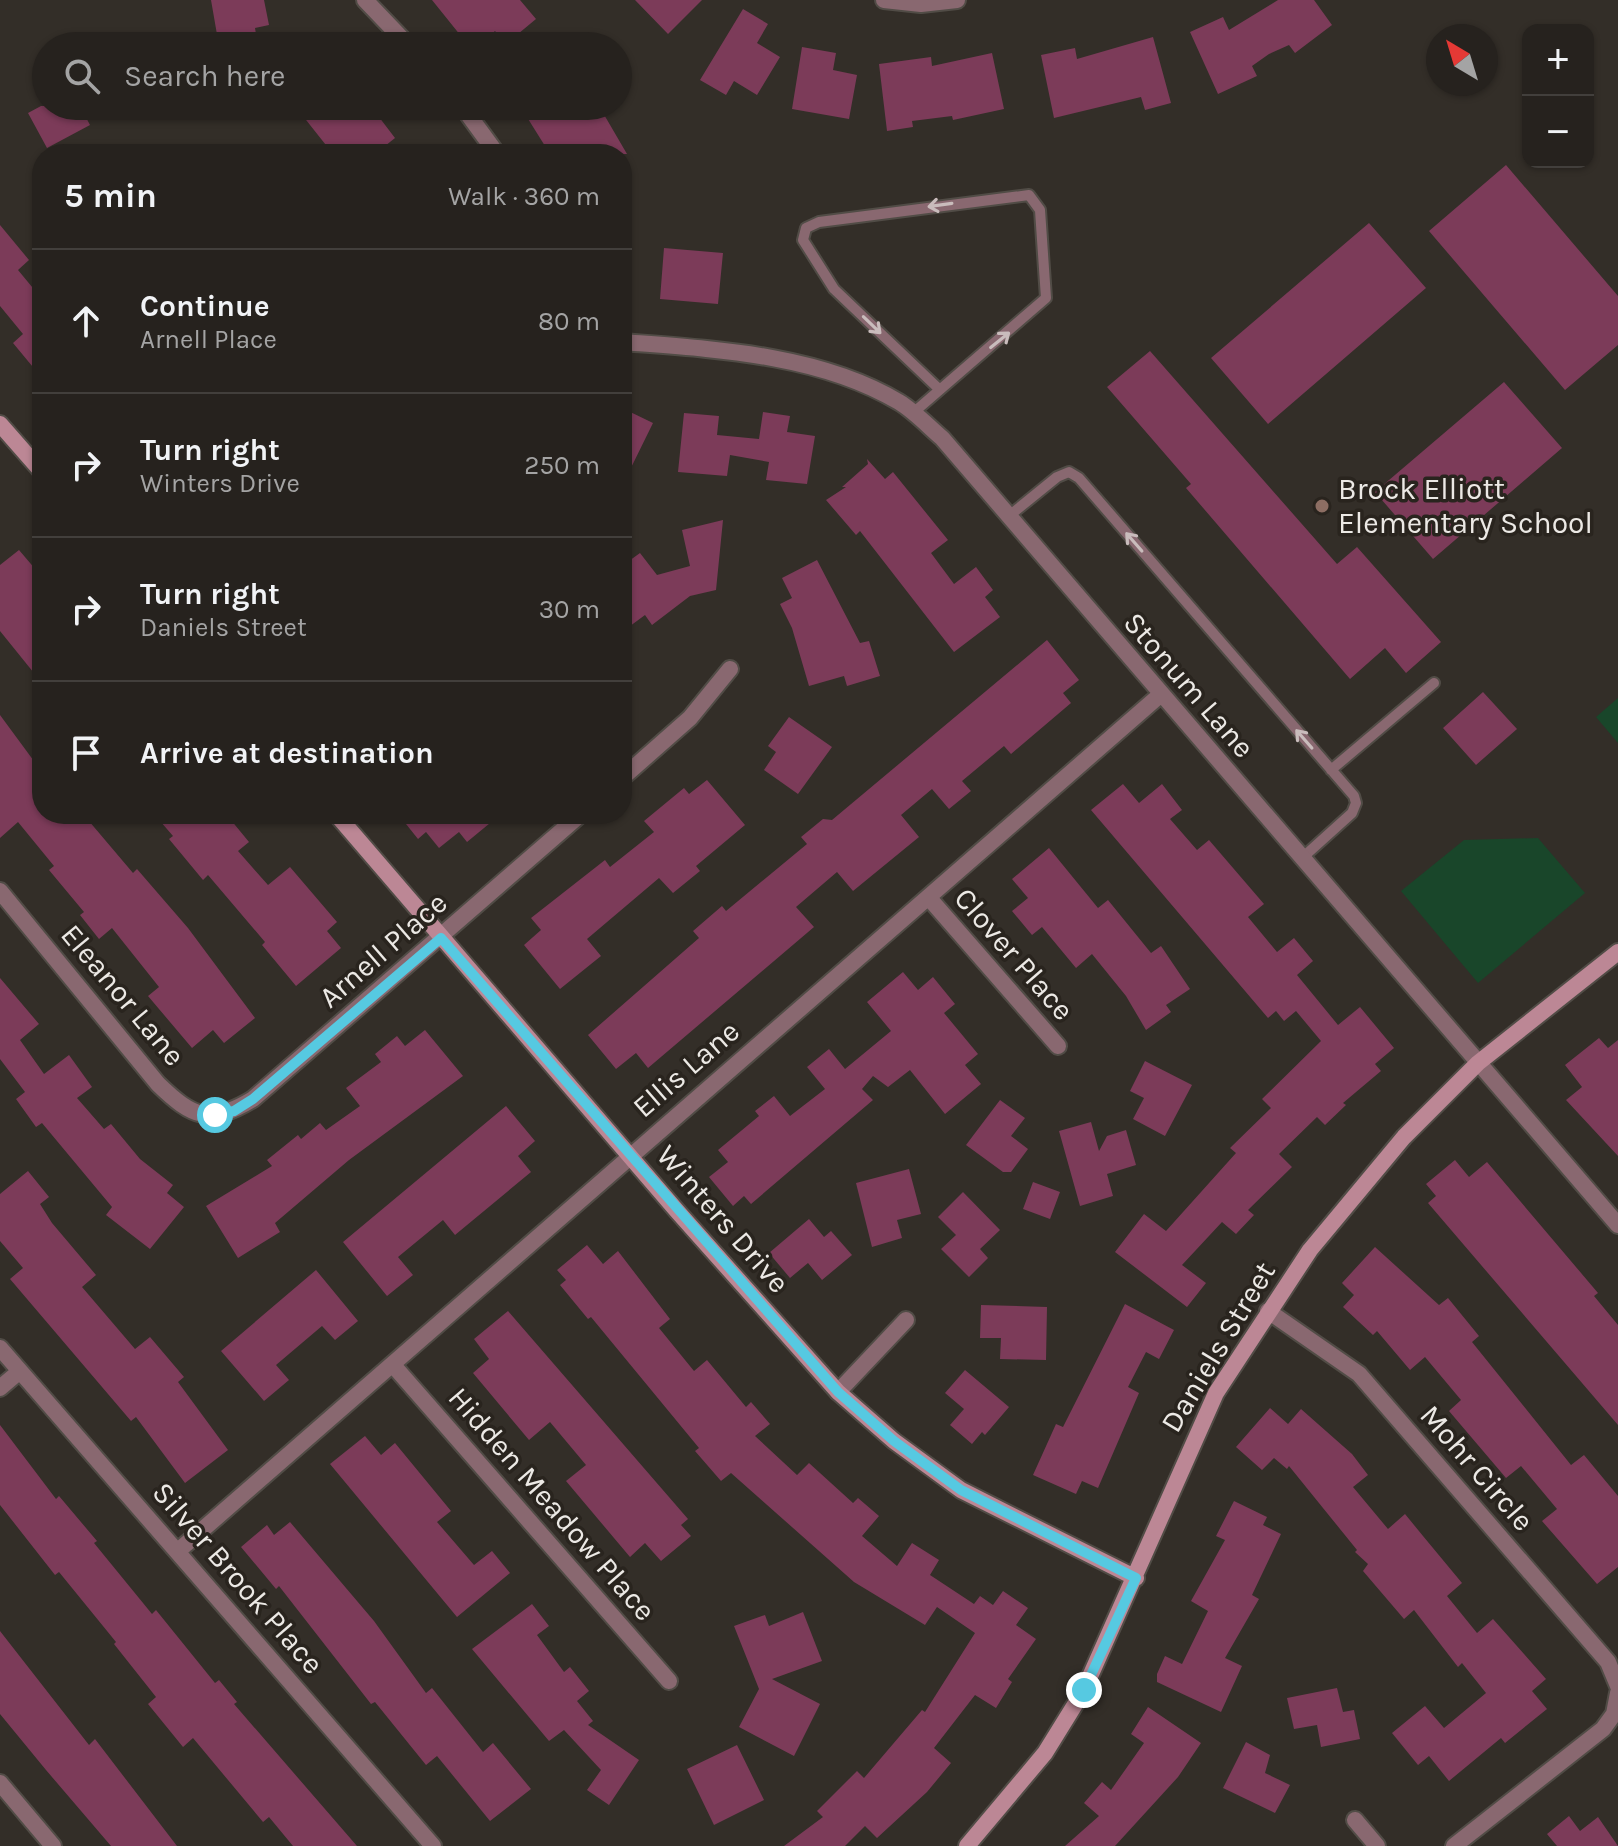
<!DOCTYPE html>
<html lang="en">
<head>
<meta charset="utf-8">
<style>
  :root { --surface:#26221e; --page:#2e2a27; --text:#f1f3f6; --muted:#a4a4a4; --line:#423f3c }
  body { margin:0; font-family:Karla,sans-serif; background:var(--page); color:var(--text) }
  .controls { position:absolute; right:24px; top:24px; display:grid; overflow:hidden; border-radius:16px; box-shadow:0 2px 6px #0004 }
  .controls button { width:72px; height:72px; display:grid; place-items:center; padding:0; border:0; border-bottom:2px solid var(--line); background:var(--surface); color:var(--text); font:40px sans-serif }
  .compass { position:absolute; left:1426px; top:24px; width:72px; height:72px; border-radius:50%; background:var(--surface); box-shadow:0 2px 6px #0004; rotate:322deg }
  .stop { position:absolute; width:24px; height:24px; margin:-18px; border:6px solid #56c9e1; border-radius:50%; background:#fff }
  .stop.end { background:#56c9e1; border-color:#fff; box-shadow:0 2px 8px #0008 }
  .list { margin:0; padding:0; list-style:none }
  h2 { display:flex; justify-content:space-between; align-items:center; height:104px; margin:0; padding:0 32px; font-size:34px }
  h2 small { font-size:26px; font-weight:400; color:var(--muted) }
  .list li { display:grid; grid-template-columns:52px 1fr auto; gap:24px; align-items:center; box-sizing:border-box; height:144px; padding:0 32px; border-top:2px solid var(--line) }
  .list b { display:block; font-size:30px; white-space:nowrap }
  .list p { margin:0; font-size:26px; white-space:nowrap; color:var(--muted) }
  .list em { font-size:26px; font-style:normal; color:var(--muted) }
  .icon { flex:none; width:44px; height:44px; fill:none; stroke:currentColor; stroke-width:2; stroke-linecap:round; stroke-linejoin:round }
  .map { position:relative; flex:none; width:1618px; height:1846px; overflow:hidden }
  .search { position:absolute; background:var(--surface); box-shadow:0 2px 6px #0004; left:32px; top:32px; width:600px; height:88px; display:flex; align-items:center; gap:20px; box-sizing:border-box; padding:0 28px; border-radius:44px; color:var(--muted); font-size:30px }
  .panel { position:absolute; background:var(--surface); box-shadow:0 2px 6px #0004; left:32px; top:144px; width:600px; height:680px; border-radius:32px }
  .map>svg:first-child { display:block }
  .green { fill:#19462a }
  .building { fill:#7c3b59 }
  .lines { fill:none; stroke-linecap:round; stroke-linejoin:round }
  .lane-casing { stroke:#514c46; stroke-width:14 }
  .street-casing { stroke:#514c46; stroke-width:20 }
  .secondary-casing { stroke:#514c46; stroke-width:20 }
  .lane { stroke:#896870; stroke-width:10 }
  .street { stroke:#896870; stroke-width:16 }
  .secondary { stroke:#bc8795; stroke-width:16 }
  .oneway { stroke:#c9bcbc }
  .route { stroke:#56c9e1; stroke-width:10 }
  .education-dot { fill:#8d6e63; stroke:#29241e; stroke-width:3 }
  .labels { text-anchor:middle; stroke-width:7; stroke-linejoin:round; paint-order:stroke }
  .poi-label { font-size:30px; fill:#ece9e5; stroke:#29241e; text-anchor:start }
  .street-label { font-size:30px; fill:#ece9e5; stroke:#29241e }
</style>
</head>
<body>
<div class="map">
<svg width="1618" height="1846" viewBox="0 0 1618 1846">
  <rect width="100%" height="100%" fill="#332e28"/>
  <!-- green -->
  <path class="green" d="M1618 698V743L1596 717Z
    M1538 838 1585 893 1478 983 1401 891 1464 840Z"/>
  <!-- building -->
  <path class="building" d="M211 0H264L269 25 255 28 258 46H219Z
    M432 0H520L536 19 506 44 495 31 478 46H469Z
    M635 0H702L668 34Z
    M1278 0H1314L1332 25 1295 53 1289 45 1269 54 1252 66 1257 76 1218 94 1190 32 1223 17 1229 30Z
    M743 9 768 24 757 43 780 57 757 95 734 81 726 95 700 80Z
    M1153 37 1171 103 1145 110 1141 97 1054 118 1041 55 1075 48 1077 59Z
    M802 47 836 53 833 70 857 75 849 119 792 109Z
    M992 53 1004 109 953 120 952 116 912 121 913 127 887 131 879 64 931 57 932 66Z
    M41 106H80L90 125 47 148 28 113Z
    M295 106H394L379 117 395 138 375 154H333Z
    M520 106H599L627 154H550Z
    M1506 165 1618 296V345L1565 390 1429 231Z
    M1369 223 1426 288 1268 424 1211 358Z
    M0 225 29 260 18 270 42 299V378L13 343 23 334 0 306Z
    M664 248 723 253 718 304 660 299Z
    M1150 351 1337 564 1357 547 1441 642 1406 673 1385 648 1350 679 1186 488 1191 484 1107 387Z
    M1504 382 1562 448 1433 559 1375 492Z
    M622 408 653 423 622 486Z
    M763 412 790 416 787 432 815 436 807 484 766 480 769 462 730 455 727 476 678 472 684 413 719 416 717 435 759 439Z
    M867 459 885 479 893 472 948 540 931 553 954 584 976 567 993 590 985 597 1000 617 954 652 860 531 856 535 826 500 846 487H842L868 464Z
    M723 520 716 590 690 596 652 625 645 615 622 632V566L640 553 657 575 690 566 682 530Z
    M19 550 42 577V683L0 631V565Z
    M817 560 860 643 869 641 880 676 847 686 844 676 809 686 792 628 780 604 792 598 782 578Z
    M1047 640 1079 680 1063 693 1071 703 1011 754 1004 746 962 781 971 791 949 809 932 789 901 815 919 837 853 891 837 872 796 907 814 927 648 1068 636 1053 616 1069 588 1035 699 938 693 931 722 906 726 911 807 844 801 837 823 819 832 820Z
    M1483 692 1517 729 1476 765 1443 728Z
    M0 715 42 772V814H83L133 873 137 869 188 928 255 1018 224 1043 213 1030 192 1048 148 996 159 987 112 928 99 939 80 915 84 912 49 870 54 866 18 822 0 838Z
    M789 717 832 747 798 794 764 770 776 752 768 746Z
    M707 780 745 825 696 866 700 871 673 893 659 878 587 939 601 956 560 989 524 945 541 930 531 918 605 860 610 867 654 832 644 821 684 788 689 794Z
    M1123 784 1139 803 1162 784 1182 810 1170 819 1197 850 1209 840 1264 904 1248 917 1277 952 1294 938 1313 961 1297 975 1338 1025 1360 1007 1394 1048 1375 1064 1381 1071 1343 1103 1346 1105 1325 1125 1317 1117 1279 1154 1292 1167 1248 1210 1254 1215 1236 1234 1222 1222 1182 1265 1206 1283 1187 1307 1115 1252 1144 1214 1166 1231 1236 1153 1230 1148 1271 1108 1262 1099 1321 1041 1296 1011 1284 1021 1276 1011 1268 1018 1091 810Z
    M154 814H226L249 842 238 851 268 885 290 867 337 922 327 931 341 948 296 986 262 945 265 942 208 875 203 880 169 839 173 836Z
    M411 814H501L467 842 459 832 439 848 426 832 418 839 406 824 413 817Z
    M1049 848 1098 908 1108 900 1151 953 1161 946 1190 989 1166 1005 1171 1012 1146 1030 1126 996 1092 954 1076 968 1042 927 1032 935 1012 911 1028 898 1012 879Z
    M903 972 918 990 933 977 955 1004 944 1013 978 1054 965 1065 981 1084 945 1114 910 1070 888 1087 873 1076 862 1089 873 1100 751 1204 744 1196 733 1206 709 1177 728 1162 718 1150 759 1116 755 1111 774 1096 790 1116 825 1089 807 1067 829 1049 845 1069 891 1031 867 1002Z
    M0 978 39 1024 20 1040 44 1074 69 1055 92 1087 77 1098 104 1129 111 1124 140 1159 173 1185 167 1193 184 1207 150 1249 106 1215 112 1207 42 1123 36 1127 16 1099 25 1092 0 1059Z
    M425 1030 463 1076 349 1160 275 1223 280 1232 238 1258 206 1206 272 1166 267 1160 298 1135 301 1139 320 1123 326 1130 360 1106 346 1088 381 1062 375 1054 397 1036 405 1046Z
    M1599 1038 1608 1048 1618 1040V1156L1566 1100 1582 1087 1565 1065Z
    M1145 1061 1192 1085 1165 1136 1133 1119 1144 1098 1130 1091Z
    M1000 1100 1025 1118 1011 1136 1028 1149 1011 1172H1003L966 1145Z
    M506 1106 535 1141 518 1156 531 1172 455 1235 443 1220 398 1257 413 1275 387 1296 343 1242Z
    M1091 1122 1099 1151 1107 1136 1126 1130 1136 1165 1107 1174 1113 1196 1080 1206 1059 1131Z
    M1455 1160 1469 1177 1487 1162 1598 1293 1594 1296 1618 1325V1425L1428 1203 1436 1196 1426 1184Z
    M909 1169 921 1214 897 1220 902 1238 872 1247 856 1183Z
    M28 1171 49 1197 40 1204 52 1223 96 1275 82 1287 135 1349 150 1337 184 1377 178 1382 228 1450 185 1483 136 1417 131 1421 10 1279 23 1268 0 1241V1194Z
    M1033 1182 1060 1192 1050 1219 1023 1209Z
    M963 1192 1000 1230 980 1249 988 1258 969 1277 941 1249 956 1235 938 1217Z
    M809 1219 824 1237 831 1231 852 1255 822 1280 808 1263 790 1278 769 1253Z
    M587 1245 603 1264 618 1251 670 1319 659 1328 694 1371 707 1360 746 1407 751 1402 770 1424 755 1436 797 1475 809 1463 853 1503 858 1498 879 1516 862 1536 897 1566 912 1543 939 1560 930 1575 974 1604 980 1596 993 1605 1003 1591 1028 1608 1016 1625 1036 1639 1008 1679 1012 1682 996 1708 975 1695 934 1748 951 1763 927 1792 877 1838 865 1826 845 1846H784L823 1817 817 1811 857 1771 864 1778 922 1710 925 1712 975 1633 937 1607 925 1625 854 1582 731 1473 721 1481 695 1451 699 1448 591 1317 588 1319 560 1285 566 1280 557 1270Z
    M1375 1247 1439 1305 1448 1298 1479 1336 1472 1342 1571 1465 1584 1455 1618 1496V1567L1597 1584 1542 1521 1557 1509 1521 1466 1506 1478 1449 1411 1461 1400 1425 1357 1410 1370 1377 1331 1373 1335 1343 1307 1354 1295 1342 1283Z
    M316 1270 358 1321 335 1340 322 1326 276 1365 289 1380 264 1401 221 1351Z
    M1125 1304 1174 1330 1159 1359 1146 1352 1128 1387 1139 1393 1098 1488 1082 1481 1076 1494 1033 1475 1056 1424 1063 1427Z
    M981 1305 1047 1307 1046 1360 1000 1359 1001 1338H980Z
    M508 1311 688 1519 681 1525 691 1536 661 1561 645 1543 630 1557 566 1481 586 1465 550 1422 529 1440 473 1373 489 1359 474 1339Z
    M965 1370 1009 1407 985 1435 982 1432 972 1444 950 1425 964 1409 945 1393Z
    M1270 1408 1288 1424 1301 1409 1352 1454 1368 1475 1353 1487 1388 1529 1405 1514 1423 1536 1462 1583 1447 1596 1477 1633 1493 1619 1546 1679 1532 1691 1547 1709 1505 1743 1501 1738 1449 1781 1429 1756 1418 1765 1392 1733 1425 1706 1444 1728 1486 1693 1462 1663 1458 1667 1414 1610 1404 1619 1363 1571 1368 1564 1355 1552 1357 1550 1289 1466 1287 1469 1274 1458 1262 1470 1236 1447Z
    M0 1425 56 1499 59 1496 97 1541 94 1543 152 1614 156 1610 215 1683 219 1680 237 1702 234 1704 357 1846H293L269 1817 263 1822 193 1738 183 1747 148 1704 156 1697 114 1644 116 1642 59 1572 55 1575 0 1505Z
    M365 1436 381 1455 395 1443 451 1511 437 1522 474 1565 492 1551 510 1573 457 1617 330 1464Z
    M1234 1501 1267 1517 1263 1525 1281 1534 1252 1595 1259 1599 1225 1658 1242 1666 1221 1712 1157 1682V1674L1165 1656 1182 1664 1208 1611 1191 1601 1225 1540 1216 1536Z
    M290 1522 374 1621 426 1693 432 1688 483 1752 493 1743 531 1789 490 1821 437 1756 426 1765 375 1702 371 1704 279 1586 276 1589 241 1547 267 1525 274 1535Z
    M532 1604 549 1626 537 1635 564 1672 570 1667 589 1691 577 1701 593 1721 588 1725 639 1760 609 1805 587 1790 601 1770 564 1730 549 1741 472 1649Z
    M803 1612 822 1661 772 1679 820 1704 794 1756 739 1727 759 1689 734 1626 765 1615 769 1626Z
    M0 1631 89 1745 95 1739 177 1846H111L46 1770 0 1714Z
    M1337 1688 1343 1712 1354 1710 1360 1739 1321 1747 1317 1725 1294 1729 1287 1698Z
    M1148 1707 1201 1743 1178 1777 1115 1846H1065L1099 1816 1084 1803 1102 1782 1111 1790 1144 1743 1131 1734Z
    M1246 1742 1270 1755 1265 1773 1290 1785 1275 1813 1223 1788Z
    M737 1745 764 1800 714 1825 687 1769Z
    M1569 1816 1580 1831 1598 1817 1618 1846H1557L1547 1834Z"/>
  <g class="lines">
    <!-- lane casing -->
    <g class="lane-casing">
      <path id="lane" d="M913 413 1046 298 1040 210 1029 195 819 222 806 228 803 240 834 289 939 389
        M1009 516 1057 477 1069 472 1079 478 1354 796 1356 803 1352 813 1301 859
        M1331 770 1434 683"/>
    </g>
    <!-- street casing -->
    <g class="street-casing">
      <path id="street" d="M365 0 409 46
        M884 0 921 4 957 0
        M462 106 497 154
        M622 342C713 349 819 354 899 402 914 411 928 426 942 438L1618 1225
        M622 778 690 718 730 669
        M0 891 158 1084C193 1118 210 1125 253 1099L581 814
        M929 898 1058 1046
        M1268 1311 1359 1374 1608 1662 1618 1686
        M0 1348 433 1846
        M393 1365 669 1681
        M0 1388 20 1371
        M838 1392 906 1320
        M178 1551 1160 695
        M0 1783 53 1846
        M1355 1820 1377 1846
        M1454 1846 1603 1729 1614 1714 1618 1693"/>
    </g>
    <!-- secondary casing -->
    <g class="secondary-casing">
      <path id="secondary" d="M0 424 42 472
        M336 814 677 1211 838 1392 894 1441 961 1490 1136 1578
        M967 1846 1045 1753 1084 1690 1216 1393 1310 1250 1404 1137 1478 1063 1618 952"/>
    </g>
    <!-- lane -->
    <use href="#lane" class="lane"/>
    <!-- street -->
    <use href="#street" class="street"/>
    <!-- secondary -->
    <use href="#secondary" class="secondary"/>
  </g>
  <!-- one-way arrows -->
  <defs><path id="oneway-shaft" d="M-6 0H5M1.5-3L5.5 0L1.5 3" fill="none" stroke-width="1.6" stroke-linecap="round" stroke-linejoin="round" transform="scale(2)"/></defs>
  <g class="oneway">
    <use href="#oneway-shaft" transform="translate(940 205) rotate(172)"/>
    <use href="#oneway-shaft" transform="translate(872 325) rotate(44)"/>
    <use href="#oneway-shaft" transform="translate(1000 340) rotate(-39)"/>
    <use href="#oneway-shaft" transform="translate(1134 542) rotate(-131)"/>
    <use href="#oneway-shaft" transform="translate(1304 739) rotate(-131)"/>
  </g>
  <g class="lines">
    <!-- route -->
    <path class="route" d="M215 1115 234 1111 253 1099 441 938 838 1392 894 1441 961 1490 1136 1578 1084 1690"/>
  </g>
  <!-- markers -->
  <circle class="education-dot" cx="1322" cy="506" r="8"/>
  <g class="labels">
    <!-- poi labels -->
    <g class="poi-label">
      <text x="1338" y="499">Brock Elliott<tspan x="1338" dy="34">Elementary School</tspan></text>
    </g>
    <!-- street labels -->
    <g class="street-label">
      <text transform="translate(1189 685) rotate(49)" y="10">Stonum Lane</text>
      <text transform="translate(383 950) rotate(-41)" y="10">Arnell Place</text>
      <text transform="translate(1014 954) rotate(49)" y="10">Clover Place</text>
      <text transform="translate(123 995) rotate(50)" y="10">Eleanor Lane</text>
      <text transform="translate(686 1069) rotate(-41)" y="10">Ellis Lane</text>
      <text transform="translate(723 1219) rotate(49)" y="10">Winters Drive</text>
      <text transform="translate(1218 1347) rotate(-59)" y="10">Daniels Street</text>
      <text transform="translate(1477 1468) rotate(49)" y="10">Mohr Circle</text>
      <text transform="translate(552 1504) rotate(49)" y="10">Hidden Meadow Place</text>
      <text transform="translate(238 1578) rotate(49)" y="10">Silver Brook Place</text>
    </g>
  </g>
</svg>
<div class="controls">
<button>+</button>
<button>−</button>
</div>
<svg class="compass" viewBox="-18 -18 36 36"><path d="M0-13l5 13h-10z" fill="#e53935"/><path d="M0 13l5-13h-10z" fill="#a4a4a4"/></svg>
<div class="stop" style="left:215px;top:1115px"></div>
<div class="stop end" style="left:1084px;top:1690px"></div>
<div class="search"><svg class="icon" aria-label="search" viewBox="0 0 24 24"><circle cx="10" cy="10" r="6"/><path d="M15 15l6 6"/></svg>Search here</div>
<section class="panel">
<h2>5 min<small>Walk · 360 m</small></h2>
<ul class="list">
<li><svg class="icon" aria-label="ahead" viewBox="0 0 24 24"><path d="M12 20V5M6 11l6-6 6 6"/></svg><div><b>Continue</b><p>Arnell Place</p></div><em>80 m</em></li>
<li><svg class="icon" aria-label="right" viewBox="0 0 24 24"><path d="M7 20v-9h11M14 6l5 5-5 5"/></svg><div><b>Turn right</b><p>Winters Drive</p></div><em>250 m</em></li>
<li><svg class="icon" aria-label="right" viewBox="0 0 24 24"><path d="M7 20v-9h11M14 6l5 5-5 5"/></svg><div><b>Turn right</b><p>Daniels Street</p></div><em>30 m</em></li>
<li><svg class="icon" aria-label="arrive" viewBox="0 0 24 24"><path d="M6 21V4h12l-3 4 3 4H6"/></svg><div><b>Arrive at destination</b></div></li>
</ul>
</section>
</div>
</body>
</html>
